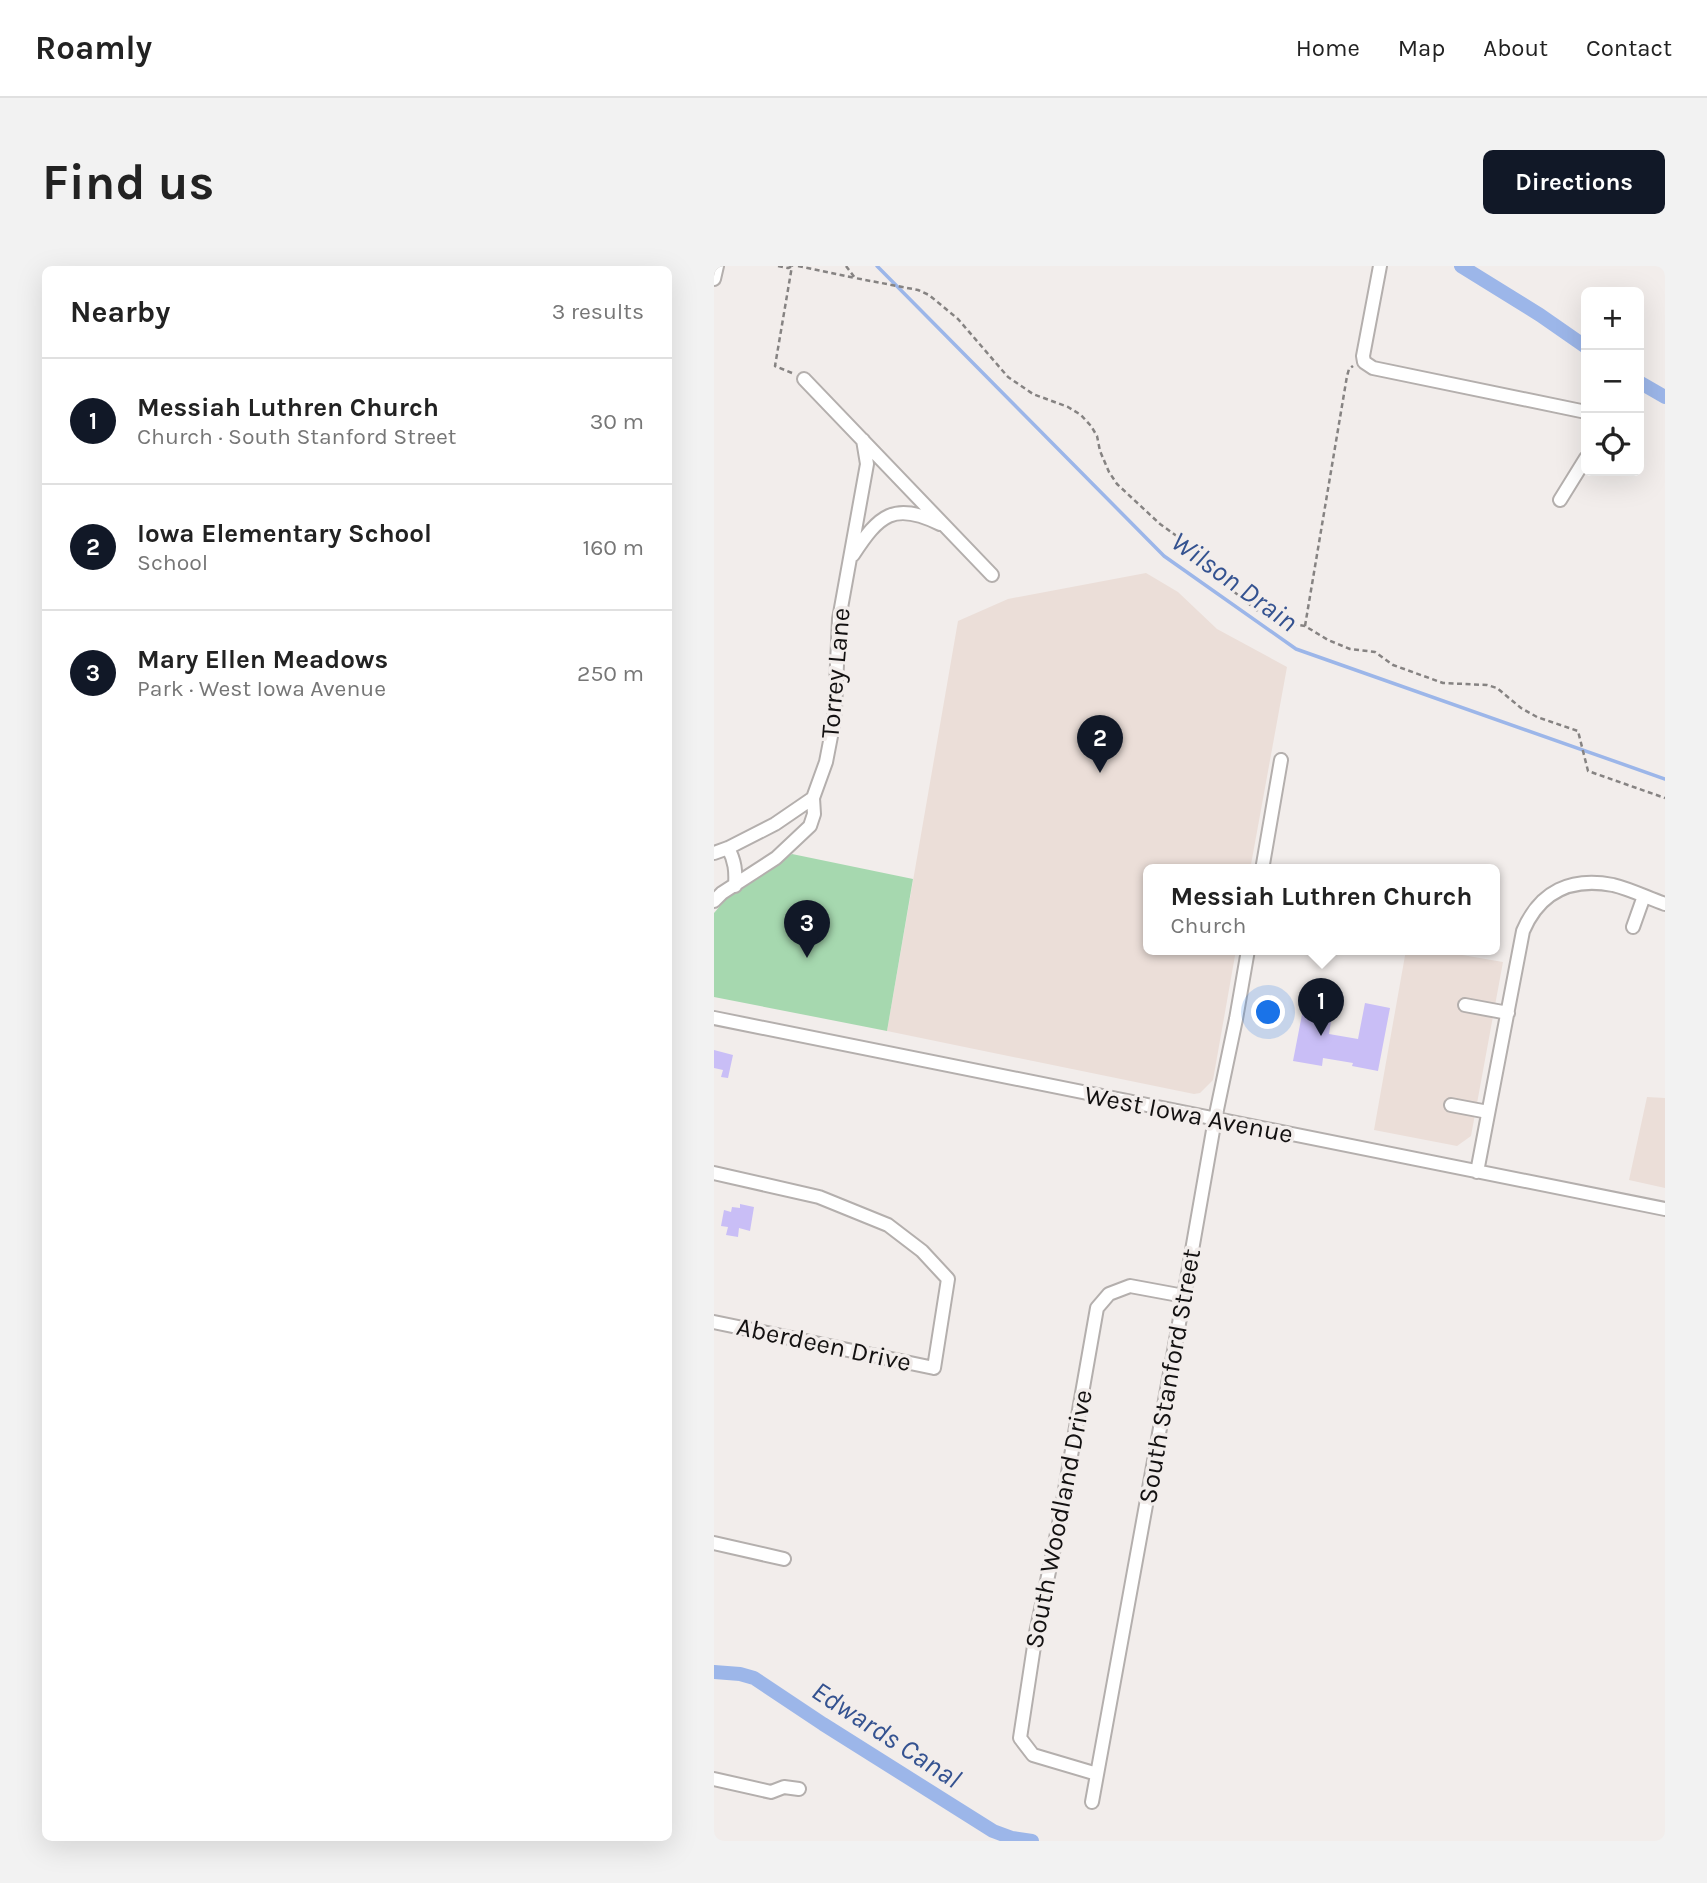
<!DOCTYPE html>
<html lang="en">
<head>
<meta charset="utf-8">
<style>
  :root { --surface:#fff; --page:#f2f2f2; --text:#222; --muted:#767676; --line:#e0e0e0; --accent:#111827 }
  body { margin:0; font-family:Karla,sans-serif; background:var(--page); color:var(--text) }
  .controls { position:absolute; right:21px; top:21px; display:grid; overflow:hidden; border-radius:10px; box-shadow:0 7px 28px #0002 }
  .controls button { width:63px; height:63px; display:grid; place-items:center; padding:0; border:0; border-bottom:2px solid var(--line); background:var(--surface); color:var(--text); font:35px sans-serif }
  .you { position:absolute; left:555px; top:747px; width:24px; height:24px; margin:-18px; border:5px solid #fff; border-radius:50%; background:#1a73e8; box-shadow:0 0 0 10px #1a73e833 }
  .badge { display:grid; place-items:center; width:46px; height:46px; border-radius:50%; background:var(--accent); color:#fff; font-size:23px; font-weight:700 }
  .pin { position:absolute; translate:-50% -58px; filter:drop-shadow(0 2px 4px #0008) }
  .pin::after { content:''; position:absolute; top:37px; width:24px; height:21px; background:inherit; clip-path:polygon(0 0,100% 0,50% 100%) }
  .popup { position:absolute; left:429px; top:598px; width:357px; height:91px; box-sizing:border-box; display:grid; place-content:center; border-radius:10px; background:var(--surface); filter:drop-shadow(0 2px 5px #0005); font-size:23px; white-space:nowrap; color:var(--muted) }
  .popup b { font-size:26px; color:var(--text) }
  .popup::after { content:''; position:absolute; left:50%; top:100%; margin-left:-14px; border:14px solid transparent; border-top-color:var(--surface) }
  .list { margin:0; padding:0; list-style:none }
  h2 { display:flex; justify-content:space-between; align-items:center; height:91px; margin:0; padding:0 28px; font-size:30px }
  h2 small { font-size:23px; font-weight:400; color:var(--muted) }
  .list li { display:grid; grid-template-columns:46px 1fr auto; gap:21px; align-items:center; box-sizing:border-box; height:126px; padding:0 28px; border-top:2px solid var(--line) }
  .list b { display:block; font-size:26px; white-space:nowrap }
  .list p { margin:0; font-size:23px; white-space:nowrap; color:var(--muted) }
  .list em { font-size:23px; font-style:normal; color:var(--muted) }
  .icon { flex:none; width:38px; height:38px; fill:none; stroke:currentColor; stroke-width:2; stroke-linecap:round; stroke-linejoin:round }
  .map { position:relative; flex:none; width:951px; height:1575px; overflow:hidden; border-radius:10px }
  header { display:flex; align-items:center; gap:42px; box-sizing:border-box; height:98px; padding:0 35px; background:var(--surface); border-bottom:2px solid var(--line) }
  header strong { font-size:33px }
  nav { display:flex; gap:38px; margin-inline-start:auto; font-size:24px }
  .intro { display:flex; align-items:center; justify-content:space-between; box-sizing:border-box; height:168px; padding:0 42px }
  h1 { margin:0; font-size:49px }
  .button { padding:18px 32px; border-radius:10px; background:var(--accent); color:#fff; font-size:24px; font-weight:700 }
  main { display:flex; gap:42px; padding:0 42px }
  aside { flex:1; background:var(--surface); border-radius:10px; box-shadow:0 7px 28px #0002 }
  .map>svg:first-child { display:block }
  .built { fill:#ebded8 }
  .green { fill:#a6d8af }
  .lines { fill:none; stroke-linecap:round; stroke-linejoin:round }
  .stream { stroke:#9cb6e9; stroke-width:3.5 }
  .canal { stroke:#9cb6e9; stroke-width:14 }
  .building { fill:#c9bef6 }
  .minor-casing { stroke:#b4afad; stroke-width:16 }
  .path { stroke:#868382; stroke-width:2.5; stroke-dasharray:5 3.5; stroke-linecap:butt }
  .minor { stroke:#fff; stroke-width:12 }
  .labels { text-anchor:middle; stroke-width:7; stroke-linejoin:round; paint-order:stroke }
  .street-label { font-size:26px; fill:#131111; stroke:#f2edeb }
  .water-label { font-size:28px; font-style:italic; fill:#345290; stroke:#f2edeb }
</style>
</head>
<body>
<header>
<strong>Roamly</strong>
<nav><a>Home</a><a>Map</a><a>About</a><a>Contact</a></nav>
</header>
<div class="intro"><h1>Find us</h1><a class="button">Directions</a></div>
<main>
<aside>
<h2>Nearby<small>3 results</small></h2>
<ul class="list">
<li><span class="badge">1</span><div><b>Messiah Luthren Church</b><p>Church · South Stanford Street</p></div><em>30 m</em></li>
<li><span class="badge">2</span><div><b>Iowa Elementary School</b><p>School</p></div><em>160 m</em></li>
<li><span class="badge">3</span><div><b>Mary Ellen Meadows</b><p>Park · West Iowa Avenue</p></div><em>250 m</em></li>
</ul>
</aside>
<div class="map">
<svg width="951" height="1575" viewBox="0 0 951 1575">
  <rect width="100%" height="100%" fill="#f2edeb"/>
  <!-- built -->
  <path class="built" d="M432 307 464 326 503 363 573 401 536 604H434V684H522L499 814 486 827 480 828 173 765 244 355 294 333Z
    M692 684H719L789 696 757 870 743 880 660 864Z
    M933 831 951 832V922L915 914Z"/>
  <!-- green -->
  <path class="green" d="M78 588 199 613 173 765 0 731V647L13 632Z"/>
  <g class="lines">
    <!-- stream -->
    <path class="stream" d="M163 0 450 290 582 383 951 513"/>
    <!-- canal -->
    <path class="canal" d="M747 0 826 49 872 81
      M925 116 951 131
      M0 1406 26 1408 40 1412 109 1458 279 1565 298 1572 318 1575"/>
  </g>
  <!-- building -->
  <path class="building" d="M651 737 676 742 664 805 638 800 639 797 609 792 608 800 579 795 590 738 619 743 615 768 644 773Z
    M0 784 19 789 14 812 7 811 9 804 0 802Z
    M26 938 40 941 36 965 25 962 24 971 12 969 14 961 7 960 10 944 17 946 18 941 26 942Z"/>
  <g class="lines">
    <!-- minor casing -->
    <g class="minor-casing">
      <path id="minor" d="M666 0 649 90 650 96 659 102 872 146
        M0 13 3 0
        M90 113 278 309
        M846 234 872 192
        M139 289C165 249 180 235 226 258
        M14 582C21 595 22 605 21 620
        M0 587 14 582 61 558 99 532
        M548 604 567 494
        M0 635 8 627 62 592 96 560 100 548 99 532 112 496 118 465 121 443 125 353 153 198 149 174
        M919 661 930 630
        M751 739 794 747
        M0 752 951 943
        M737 839 774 846
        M763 906 809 665C826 625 857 611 899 619 916 623 934 632 951 638
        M0 907 105 931 174 959 208 985 234 1013 220 1102 0 1056
        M0 1277 70 1293
        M383 1508 319 1489 306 1472 322 1367 345 1258 383 1042 395 1028 416 1020 470 1030
        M0 1513 57 1526 70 1521 85 1523
        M378 1536 470 1030 501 853 522 753 534 684"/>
    </g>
    <!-- path -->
    <path class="path" d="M64 0 74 2 79 0
      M84 0 141 12
      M132 0 141 12 204 24 215 29 244 53 294 111 319 128 354 141 367 149 377 160 383 170 386 185 395 206 403 218 446 258 471 276 497 307 545 346 559 355 591 360 614 374 636 383 661 386 679 399 729 417 773 419 783 422 807 442 823 451 864 465 874 505 951 532
      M78 107 61 100 78 0
      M591 360 633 110 635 103 639 100"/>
    <!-- minor -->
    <use href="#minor" class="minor"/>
  </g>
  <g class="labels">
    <!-- street labels -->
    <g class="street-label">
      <text transform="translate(121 407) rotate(-85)" y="9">Torrey Lane</text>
      <text transform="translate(475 848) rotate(11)" y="9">West Iowa Avenue</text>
      <text transform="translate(110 1078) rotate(12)" y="9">Aberdeen Drive</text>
      <text transform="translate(455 1110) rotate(-80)" y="9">South Stanford Street</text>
      <text transform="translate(344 1253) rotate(-79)" y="9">South Woodland Drive</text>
    </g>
    <!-- water labels -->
    <g class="water-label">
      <text transform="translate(521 315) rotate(36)" y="10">Wilson Drain</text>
      <text transform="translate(173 1468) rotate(33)" y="10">Edwards Canal</text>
    </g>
  </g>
</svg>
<div class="controls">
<button>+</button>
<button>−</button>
<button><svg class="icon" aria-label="locate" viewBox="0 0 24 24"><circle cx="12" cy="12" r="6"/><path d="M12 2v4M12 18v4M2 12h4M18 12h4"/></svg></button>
</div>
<div class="you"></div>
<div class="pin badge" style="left:607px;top:770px">1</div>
<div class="popup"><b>Messiah Luthren Church</b>Church</div>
<div class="pin badge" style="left:386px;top:507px">2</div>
<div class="pin badge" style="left:93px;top:692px">3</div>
</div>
</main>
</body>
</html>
